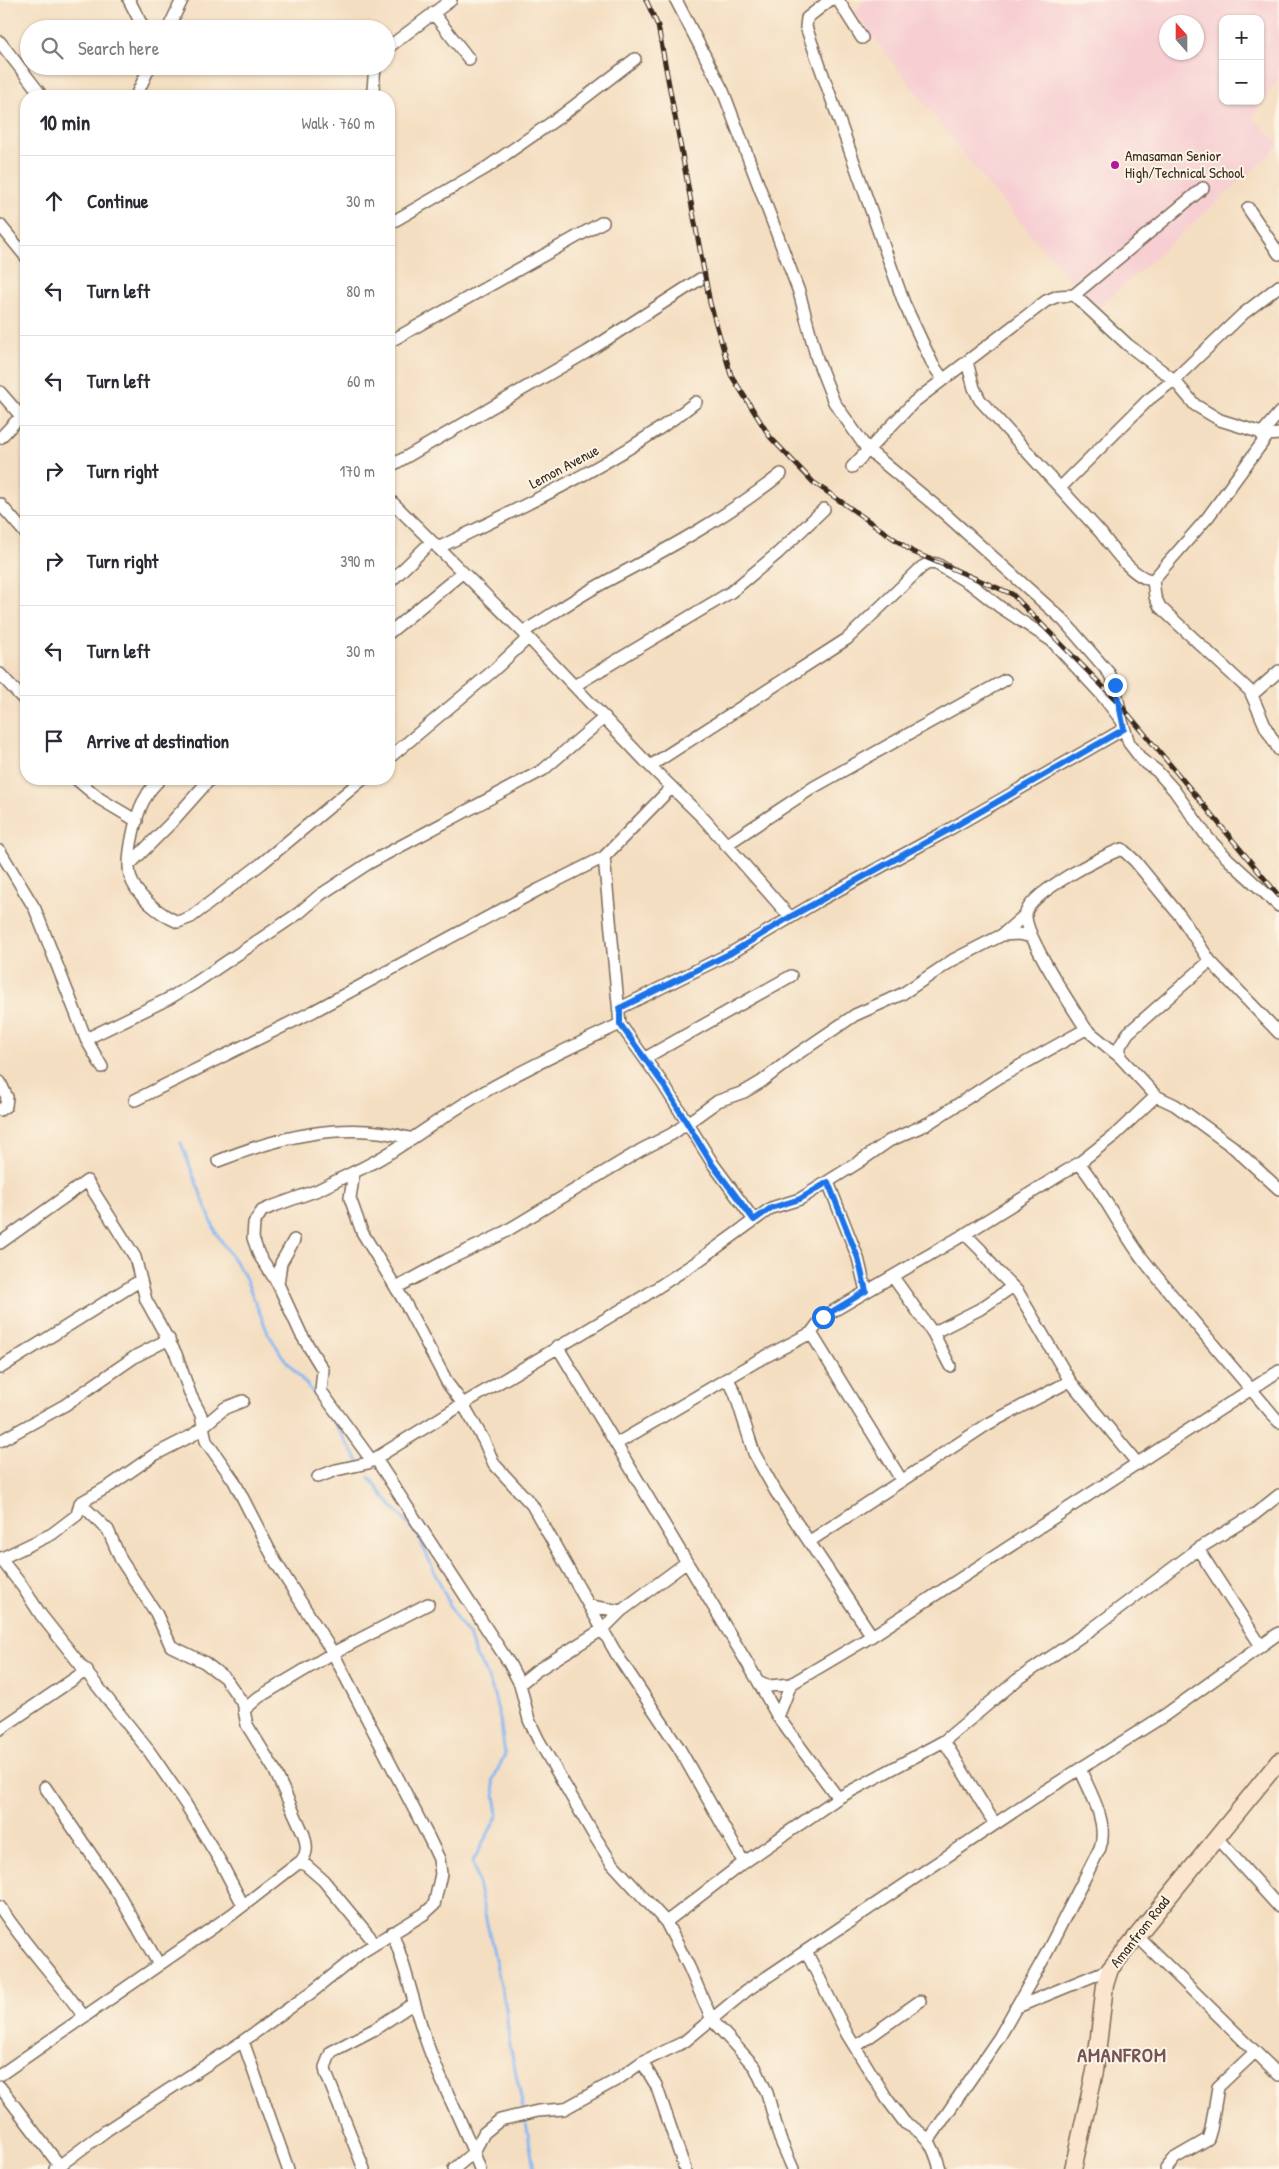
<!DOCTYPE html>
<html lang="en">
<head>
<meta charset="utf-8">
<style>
  :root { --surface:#fff; --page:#f2f2f3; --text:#2b2b33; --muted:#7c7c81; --line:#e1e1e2 }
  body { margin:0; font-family:"Patrick Hand",sans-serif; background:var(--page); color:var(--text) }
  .controls { position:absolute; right:15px; top:15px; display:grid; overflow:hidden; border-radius:10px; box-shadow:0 1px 4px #0004 }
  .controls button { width:45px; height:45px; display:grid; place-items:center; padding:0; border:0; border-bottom:1px solid var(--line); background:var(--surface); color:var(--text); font:25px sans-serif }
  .compass { position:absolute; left:1159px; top:15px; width:45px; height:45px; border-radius:50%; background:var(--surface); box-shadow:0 1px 4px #0004; rotate:339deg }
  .stop { position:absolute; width:15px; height:15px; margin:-11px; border:4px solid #1a73e8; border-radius:50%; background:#fff }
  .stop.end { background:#1a73e8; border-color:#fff; box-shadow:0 1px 5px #0008 }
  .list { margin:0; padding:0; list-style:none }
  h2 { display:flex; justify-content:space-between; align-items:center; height:65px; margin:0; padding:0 20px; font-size:21px }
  h2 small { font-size:16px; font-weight:400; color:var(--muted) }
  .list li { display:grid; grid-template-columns:32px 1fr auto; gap:15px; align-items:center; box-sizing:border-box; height:90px; padding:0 20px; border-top:1px solid var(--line) }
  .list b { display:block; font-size:19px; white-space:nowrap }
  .list em { font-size:16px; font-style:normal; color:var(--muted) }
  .icon { flex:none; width:28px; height:28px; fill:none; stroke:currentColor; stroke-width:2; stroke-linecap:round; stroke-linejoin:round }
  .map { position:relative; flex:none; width:1279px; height:2169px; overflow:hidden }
  .search { position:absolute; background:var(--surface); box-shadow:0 1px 4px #0004; left:20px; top:20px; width:375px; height:55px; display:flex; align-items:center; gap:12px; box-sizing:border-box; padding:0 18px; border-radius:28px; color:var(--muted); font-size:19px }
  .panel { position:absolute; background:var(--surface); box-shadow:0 1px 4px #0004; left:20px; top:90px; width:375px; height:695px; border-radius:20px }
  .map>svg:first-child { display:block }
  .built { fill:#f7cfd3; fill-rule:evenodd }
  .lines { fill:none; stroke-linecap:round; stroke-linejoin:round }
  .stream { stroke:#87b7f2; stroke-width:3 }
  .street-casing { stroke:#7c6957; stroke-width:14 }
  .secondary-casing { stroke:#7c6957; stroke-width:19 }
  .street { stroke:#fff; stroke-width:11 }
  .secondary { stroke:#fce5cf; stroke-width:16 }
  .rail-casing { stroke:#3b2a1e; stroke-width:5 }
  .rail { stroke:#fcf5e5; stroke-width:3; stroke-dasharray:9; stroke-linecap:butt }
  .route { stroke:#1a73e8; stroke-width:6 }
  .poi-dot { fill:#b5179e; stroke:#fcf5e5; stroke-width:2 }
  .labels { text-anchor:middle; stroke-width:4; stroke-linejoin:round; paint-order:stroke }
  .poi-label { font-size:15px; fill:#3b2a1e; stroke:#fcf5e5; text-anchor:start }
  .street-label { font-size:15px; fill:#3b2a1e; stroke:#fcf5e5 }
  .district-label { font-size:20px; font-weight:bold; letter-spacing:1px; fill:#755557; stroke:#fcf5e5 }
</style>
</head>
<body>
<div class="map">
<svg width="1279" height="2169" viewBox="0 0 1279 2169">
  <rect width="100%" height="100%" fill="#fcf5e5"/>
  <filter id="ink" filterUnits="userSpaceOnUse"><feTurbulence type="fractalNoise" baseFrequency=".02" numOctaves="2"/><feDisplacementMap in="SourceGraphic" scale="10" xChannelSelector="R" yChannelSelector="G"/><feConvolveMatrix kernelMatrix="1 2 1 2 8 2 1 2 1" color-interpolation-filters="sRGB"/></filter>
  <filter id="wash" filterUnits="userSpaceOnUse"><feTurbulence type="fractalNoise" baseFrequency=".0096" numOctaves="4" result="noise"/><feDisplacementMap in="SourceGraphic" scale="20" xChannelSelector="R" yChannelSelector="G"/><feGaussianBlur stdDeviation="1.12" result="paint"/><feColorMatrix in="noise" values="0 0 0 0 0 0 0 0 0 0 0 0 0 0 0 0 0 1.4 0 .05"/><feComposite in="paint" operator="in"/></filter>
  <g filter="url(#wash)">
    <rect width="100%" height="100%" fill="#f4dec1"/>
    <!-- built -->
    <path class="built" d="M864 0H1279V77L1252 117 1279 143V146L1100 307 1083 295 986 183 855 13ZM1223 19H1260V101H1223ZM1166 22H1196V52H1166Z"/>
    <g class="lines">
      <!-- stream -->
      <path class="stream" d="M181 1143 216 1233 244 1275 268 1333 283 1357 317 1397 360 1463
        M369 1477 389 1503 417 1534 457 1620 469 1634 475 1655 484 1668 493 1691 500 1719 505 1754 493 1780 498 1815 473 1861 506 2008 509 2040 523 2108
        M526 2122 534 2169"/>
    </g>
  </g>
  <g filter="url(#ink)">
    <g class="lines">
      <!-- street casing -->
      <g class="street-casing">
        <path id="street" d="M129 0 144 29
          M676 0 723 91 799 292 817 359 834 402 867 449 944 513 1063 620 1109 673 1115 685 1122 721
          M830 0 807 18 806 27 904 303 933 365 943 379
          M838 0 862 38
          M433 13 469 59
          M168 29 182 0
          M0 42 42 96
          M386 49 451 0
          M136 96 150 66
          M370 96 373 90 375 66
          M1248 208 1279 254
          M389 224 486 168 561 116 635 59
          M0 225 26 257
          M1074 295 1128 345 1174 380 1195 405 1220 420 1268 435
          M389 342 603 222
          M967 362 974 388 980 400 1101 533C1112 548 1134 579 1153 580L1155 597 1160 607 1250 691 1266 728 1279 750
          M0 392 26 422
          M1261 434 1279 413
          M0 438 26 411
          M389 467 587 352 700 279
          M852 467 914 402 1046 301 1058 296 1074 295 1203 188
          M1060 488 1148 400 1174 380 1243 314 1279 286
          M389 499 523 632 650 766 704 819 790 917
          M0 504 26 534
          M438 548C527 504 618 463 696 402
          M1153 580 1208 517 1268 435 1279 434
          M389 583 431 542
          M523 632C550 616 577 597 605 582 666 550 727 517 781 474
          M389 633 462 573
          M0 674 26 702
          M574 686 731 592 778 553 824 509
          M1252 695 1279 671
          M389 758 494 670 527 639
          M650 766 847 639 922 567 929 563 937 564 972 585 1000 607 1052 641 1101 694 1122 721 1129 743 1142 760 1157 771 1174 790 1208 838 1229 860 1279 906
          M76 779 100 799 137 821
          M160 779C155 784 149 790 146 797 136 811 126 858 130 875 134 895 161 915 178 922L191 917 261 864 363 779
          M671 788 604 857 620 1024 663 1084 713 1164 754 1220
          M726 845 814 787 1005 680
          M0 851 35 909 86 1039 102 1067
          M129 865 170 824 210 779
          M1002 935 1026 914
          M620 1008 731 953 820 900 943 833 1124 729
          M620 1024C572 1047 523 1069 477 1096 436 1120 396 1153 354 1172L350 1198 362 1232 404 1301 448 1384 463 1404 646 1295 698 1261 771 1208 800 1199 859 1162 889 1141 929 1123 1000 1077 1086 1029 1120 1057 1156 1096 1116 1134 1079 1163 965 1234 823 1317 811 1333 902 1481
          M1086 1029C1073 1008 1024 936 1026 914 1027 894 1104 855 1122 849L1135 861 1181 917 1210 961 1279 1033
          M86 1039 168 999 195 983 299 913 320 895 369 863 543 770 605 717
          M1120 1057V1046L1128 1033 1210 961
          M645 1058 791 976
          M0 1082 7 1097 6 1106 0 1110
          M1156 1096 1175 1105 1233 1147 1279 1189
          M135 1100 314 1011 538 890 604 857
          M218 1161C278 1137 345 1120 409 1138
          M1079 1163C1103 1192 1119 1227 1142 1258 1186 1314 1233 1368 1279 1422
          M354 1172 318 1190 271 1207 262 1211 254 1223 253 1238 259 1255 278 1284 301 1334 323 1370 321 1391 372 1461
          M828 1182 858 1258 866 1291
          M965 1234 981 1250 996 1270 1018 1292 1070 1381 1138 1464
          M0 1243 87 1181 135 1257 146 1300 176 1354 191 1396 201 1415 206 1441 234 1481 275 1561 333 1653 430 1840 439 1859 441 1874 434 1905 424 1914 362 1952 312 1992 243 2041 107 2130 55 2169
          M893 1277 933 1333 950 1366
          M278 1284 281 1263 294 1240
          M396 1288 447 1260 498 1236 641 1150 672 1134 718 1101 744 1092 761 1082 796 1055 855 1015 902 994 953 960 1002 935 1019 934 1032 937
          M811 1333 757 1361 616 1444 758 1681 778 1717 838 1798
          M933 1333 980 1309 1012 1287
          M557 1346 616 1444
          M0 1368 141 1280
          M728 1379 735 1393 754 1453 776 1492 872 1636
          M0 1441 65 1405 136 1356 169 1339
          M376 1459 509 1663 520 1684 529 1720 538 1739 592 1832 611 1862 666 1922 689 1967 712 2020 755 2067 767 2093 780 2139 793 2169
          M318 1477 336 1470 368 1463 463 1404 484 1441 494 1464 532 1505 617 1655 679 1748 744 1863
          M80 1503 108 1530 121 1560 156 1613 171 1646 204 1662 225 1678 246 1708
          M810 1541 988 1424 1070 1381
          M1198 1549 1261 1646
          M0 1558 22 1586 41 1615 149 1751 185 1803 220 1861 243 1905
          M0 1559 52 1534 77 1515 80 1503 111 1485 154 1455 193 1435 225 1408 243 1401
          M590 1606 621 1611
          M758 1681 769 1686 791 1684 872 1636 1279 1371
          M520 1684 536 1671 603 1629 621 1611 687 1562
          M778 1717 791 1684
          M0 1729 87 1670
          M944 1741 995 1824
          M45 1787 119 1895 158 1963
          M1216 1837 1279 1907
          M301 1861 323 1880 375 1943
          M0 1907C25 1946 58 1979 84 2017
          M666 1922 739 1866 838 1798 944 1741 1017 1680 1092 1629 1198 1549 1255 1514 1279 1495
          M392 1932C407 1969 414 2008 428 2046 443 2088 465 2127 480 2169
          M1136 1935 1279 2075
          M806 1951 847 2034 887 2099 905 2123C928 2135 933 2144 940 2169
          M1015 2008 1110 1969
          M243 2041 288 2169
          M855 2047 920 2001
          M642 2062 656 2085 685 2169
          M0 2075 231 1915 301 1861C308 1853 307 1846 304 1835L274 1769 247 1725 244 1710 259 1697 333 1653 428 1604
          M0 2087 60 2166
          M929 2140 1000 2036 1045 1956 1100 1848C1109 1823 1090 1792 1080 1769
          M364 2169 326 2073 325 2067 331 2052 375 2029 414 2003
          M454 2169 474 2152 484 2133 500 2120 538 2111 564 2109 618 2079 642 2062 684 2042 746 1991 1037 1796 1165 1715 1279 1633
          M1166 2169 1175 2158 1208 2139 1211 2129 1218 2087 1255 2052"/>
      </g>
      <!-- secondary casing -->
      <g class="secondary-casing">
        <path id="secondary" d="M1073 2169 1095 2071 1105 1985 1110 1969 1279 1761"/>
      </g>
      <!-- street -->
      <use href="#street" class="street"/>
      <!-- secondary -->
      <use href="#secondary" class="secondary"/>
      <!-- rail casing -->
      <g class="rail-casing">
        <path id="rail" d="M646 0 658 26 710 303 731 375 770 437 813 482 913 552 1012 594 1119 703 1279 896"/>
      </g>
      <!-- rail -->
      <use href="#rail" class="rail"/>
    </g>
  </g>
  <g class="lines" filter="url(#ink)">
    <!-- route -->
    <path class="route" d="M823 1317 866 1291 858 1258 828 1182 800 1199 771 1208 754 1220 712 1164 663 1084 620 1024V1008L731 953 790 917 943 833 1124 729 1115 685"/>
  </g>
  <!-- markers -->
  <circle class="poi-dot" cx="1115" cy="165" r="5"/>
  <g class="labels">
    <!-- poi labels -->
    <g class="poi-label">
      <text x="1125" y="161">Amasaman Senior<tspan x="1125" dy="17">High/Technical School</tspan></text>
    </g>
    <!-- street labels -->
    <g class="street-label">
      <text transform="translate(564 467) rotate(-28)" y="5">Lemon Avenue</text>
      <text transform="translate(1140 1932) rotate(-52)" y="5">Amanfrom Road</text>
    </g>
    <!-- district labels -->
    <g class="district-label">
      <text x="1122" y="2062">AMANFROM</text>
    </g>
  </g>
</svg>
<div class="controls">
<button>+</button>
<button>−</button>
</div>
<svg class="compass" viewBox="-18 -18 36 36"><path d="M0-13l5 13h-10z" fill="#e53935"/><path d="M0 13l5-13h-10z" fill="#7c7c81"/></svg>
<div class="stop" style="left:823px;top:1317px"></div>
<div class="stop end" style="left:1115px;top:685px"></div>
<div class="search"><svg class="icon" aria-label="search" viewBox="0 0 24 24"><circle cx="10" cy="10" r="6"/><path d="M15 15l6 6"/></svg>Search here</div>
<section class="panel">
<h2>10 min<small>Walk · 760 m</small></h2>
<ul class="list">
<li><svg class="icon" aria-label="ahead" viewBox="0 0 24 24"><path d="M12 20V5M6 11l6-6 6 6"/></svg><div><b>Continue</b></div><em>30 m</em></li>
<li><svg class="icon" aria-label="left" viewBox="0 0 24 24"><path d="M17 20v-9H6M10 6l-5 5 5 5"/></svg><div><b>Turn left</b></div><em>80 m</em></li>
<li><svg class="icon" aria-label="left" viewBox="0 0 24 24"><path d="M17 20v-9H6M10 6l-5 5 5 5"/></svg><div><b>Turn left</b></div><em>60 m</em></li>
<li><svg class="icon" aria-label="right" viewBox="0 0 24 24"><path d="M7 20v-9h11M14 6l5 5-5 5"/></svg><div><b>Turn right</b></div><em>170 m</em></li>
<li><svg class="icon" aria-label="right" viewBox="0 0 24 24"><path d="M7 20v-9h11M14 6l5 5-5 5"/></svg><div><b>Turn right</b></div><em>390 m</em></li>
<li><svg class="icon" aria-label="left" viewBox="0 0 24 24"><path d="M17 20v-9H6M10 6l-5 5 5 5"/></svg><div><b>Turn left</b></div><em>30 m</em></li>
<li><svg class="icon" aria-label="arrive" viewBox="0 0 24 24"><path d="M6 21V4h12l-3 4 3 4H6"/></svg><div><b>Arrive at destination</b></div></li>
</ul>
</section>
</div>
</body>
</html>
